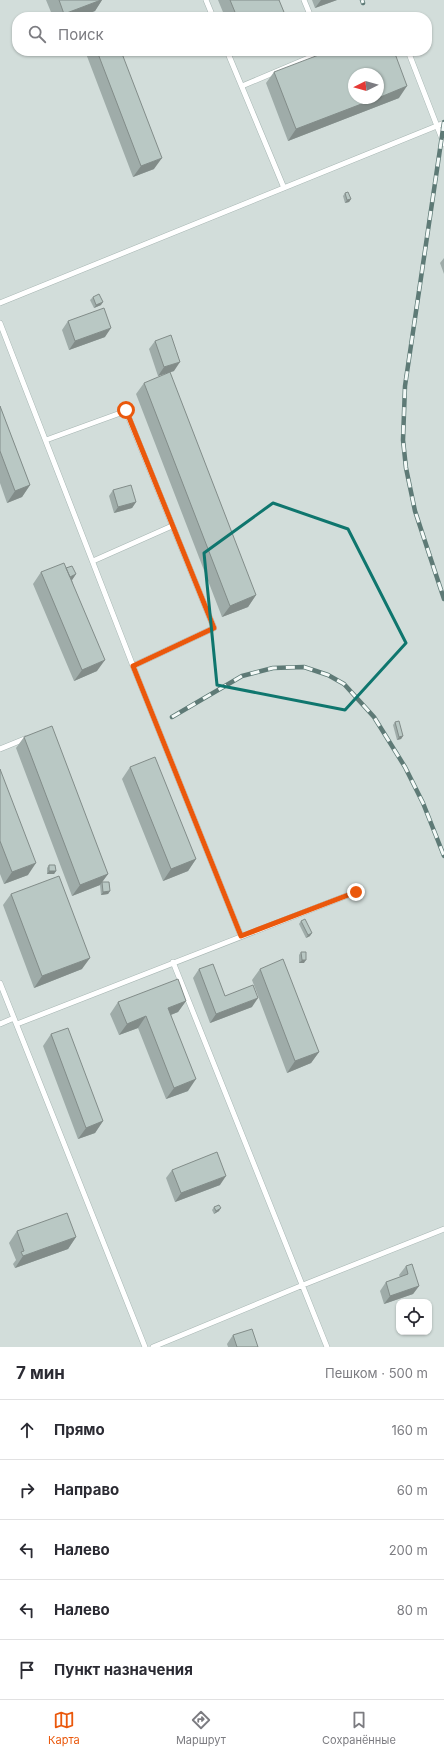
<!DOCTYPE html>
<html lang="ru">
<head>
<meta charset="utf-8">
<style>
  :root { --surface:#fff; --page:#f2f2f3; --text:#2b2b33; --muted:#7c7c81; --line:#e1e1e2; --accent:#ea580c }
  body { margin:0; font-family:Inter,sans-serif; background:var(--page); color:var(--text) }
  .controls { position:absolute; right:12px; bottom:12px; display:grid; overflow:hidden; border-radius:8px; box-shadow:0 1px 3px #0004 }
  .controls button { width:36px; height:36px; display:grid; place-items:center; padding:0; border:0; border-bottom:1px solid var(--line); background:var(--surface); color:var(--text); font:20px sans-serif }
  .compass { position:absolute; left:348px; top:68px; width:36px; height:36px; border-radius:50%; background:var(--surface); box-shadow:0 1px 3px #0004; rotate:265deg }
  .stop { position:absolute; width:12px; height:12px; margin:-9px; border:3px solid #ea580c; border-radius:50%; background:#fff }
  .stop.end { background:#ea580c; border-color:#fff; box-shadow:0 1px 4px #0008 }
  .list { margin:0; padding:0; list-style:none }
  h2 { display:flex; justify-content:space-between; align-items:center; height:52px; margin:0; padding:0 16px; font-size:17px }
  h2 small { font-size:13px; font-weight:400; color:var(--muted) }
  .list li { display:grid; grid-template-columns:26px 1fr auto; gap:12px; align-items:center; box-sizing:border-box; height:60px; padding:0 16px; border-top:1px solid var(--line) }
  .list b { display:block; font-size:15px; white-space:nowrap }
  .list em { font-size:13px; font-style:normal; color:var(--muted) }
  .icon { flex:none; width:22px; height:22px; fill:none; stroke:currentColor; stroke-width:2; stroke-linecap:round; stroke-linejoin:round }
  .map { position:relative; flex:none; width:444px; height:1347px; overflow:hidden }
  .search { position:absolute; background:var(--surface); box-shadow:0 1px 3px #0004; left:12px; right:12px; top:12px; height:44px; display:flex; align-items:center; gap:10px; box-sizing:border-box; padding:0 14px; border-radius:16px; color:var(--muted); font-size:15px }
  .sheet { height:352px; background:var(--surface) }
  nav { display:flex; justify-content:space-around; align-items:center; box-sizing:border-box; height:56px; border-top:1px solid var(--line); background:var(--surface); font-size:11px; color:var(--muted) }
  nav a { display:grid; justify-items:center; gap:2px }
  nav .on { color:var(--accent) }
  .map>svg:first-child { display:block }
  .built { fill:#d2ddda; fill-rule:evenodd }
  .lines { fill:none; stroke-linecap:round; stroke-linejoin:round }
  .lane-casing { stroke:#a6b5b2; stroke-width:6 }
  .lane { stroke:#fff; stroke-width:5 }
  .rail-casing { stroke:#5e7a76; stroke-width:4.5 }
  .rail { stroke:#f4faf8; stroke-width:3; stroke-dasharray:9; stroke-linecap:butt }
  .wall { fill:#9faca9 }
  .shaded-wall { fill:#828c89 }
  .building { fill:#b9c8c4; stroke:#828c89 }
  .route { stroke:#ea580c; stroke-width:5 }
  .marked { fill:none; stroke:#0f766e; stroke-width:3; stroke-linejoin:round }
</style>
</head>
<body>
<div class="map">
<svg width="444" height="1347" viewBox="0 0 444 1347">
  <rect width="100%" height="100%" fill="#e4edea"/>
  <!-- built -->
  <path class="built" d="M0 0H444V1347H0ZM17 17H427V51H17ZM354 74H378V98H354ZM399 1302H429V1332H399Z"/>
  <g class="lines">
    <!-- lane casing -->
    <g class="lane-casing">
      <path id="lane" d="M206 0 213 17
        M304 0 311 17
        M227 51 284 188
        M408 51 444 144
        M242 86 325 51
        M0 303 444 123
        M0 323 133 666 241 936
        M46 440 126 411 214 628 133 666
        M93 561 172 526
        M0 749 27 738
        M173 962 327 1347
        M0 983 145 1347
        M0 1024 14 1018
        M17 1024 356 892
        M153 1347 303 1285 444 1229"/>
    </g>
    <!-- lane -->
    <use href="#lane" class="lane"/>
    <!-- rail casing -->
    <g class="rail-casing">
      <path id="rail" d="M362 0 363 3
        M444 122 405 386 403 440 406 468 415 511 444 599
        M172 717 242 676 273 668 304 667 328 675 344 684 374 717 405 767 423 803 444 856"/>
    </g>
    <!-- rail -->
    <use href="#rail" class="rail"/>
  </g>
  <!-- wall -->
  <path class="wall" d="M46 0H102L95 11 79 17H53Z
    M218 0H279L286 17H225Z
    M312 0H337L315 8Z
    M85 51H121L154 169 133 177Z
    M274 72 399 98 288 141 266 83Z
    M345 193 351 199 349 202 345 203 343 196Z
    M444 258V274L440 263Z
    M93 297 101 305 94 308 90 300Z
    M68 321 105 337 69 350 62 330Z
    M155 341 174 371 158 376 149 349Z
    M144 383 256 595 248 607 222 617 136 394Z
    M0 406 30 485 22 497 7 503 0 483Z
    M113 490 136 502 132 508 114 513 109 496Z
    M66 568 76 574 72 580 97 671 74 681 33 584 41 572Z
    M395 722 403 736 401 739 397 740 393 725Z
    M24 737 108 874 102 882 110 891 108 894 101 895 100 885 72 896 16 748Z
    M130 767 196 859 188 871 163 881 122 779Z
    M0 769 28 875 4 884 0 874Z
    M49 865 56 871 54 874H47V868Z
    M11 894 82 969 34 988 3 905Z
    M301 921 310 936 306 938 299 924Z
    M301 952 304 963H299V955Z
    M199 969 225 996 252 1007 210 1023 193 978Z
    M260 969 319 1052 311 1063 287 1073 252 980Z
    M186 1001 178 1012 171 1015 188 1091 166 1099 138 1028 119 1035 110 1014 118 1002Z
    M51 1034 103 1121 95 1133 78 1139 43 1046Z
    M172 1170 220 1185 175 1202 166 1178Z
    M214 1207 219 1211 214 1214 212 1210Z
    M17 1231 76 1237 68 1249 15 1268 13 1264 16 1260 9 1243Z
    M406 1266 419 1286 413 1294 384 1304 380 1291 386 1282 400 1277 399 1275Z
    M233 1335 258 1347H228L227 1344Z"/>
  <!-- shaded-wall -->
  <path class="shaded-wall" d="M101 0H102L95 11 79 17H62L64 14Z
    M321 0H337L315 8Z
    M407 86 399 98 288 141 296 129Z
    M162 158 154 169 133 177 141 166Z
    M351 199 349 202 345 203 347 200Z
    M103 302 101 305 94 308 96 305Z
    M111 328 105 337 69 350 75 341Z
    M180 362 174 371 158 376 164 367Z
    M30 485 22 497 7 503 15 491Z
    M136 502 132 508 114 513 118 507Z
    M76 574 72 580 62 585 66 579Z
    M256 595 248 607 222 617 230 606Z
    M105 660 97 671 74 681 82 670Z
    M403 736 401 739 397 740 399 737Z
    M196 859 188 871 163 881 171 869Z
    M36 863 28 875 4 884 12 872Z
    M49 871H56L54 874H47Z
    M108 874 100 885 72 896 80 885Z
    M110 891 108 894 101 895 103 892Z
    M312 933 310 936 306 938 308 935Z
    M90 958 82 969 34 988 42 976Z
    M302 960H306L304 963H299Z
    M258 998 252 1007 210 1023 216 1014Z
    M186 1001 178 1012 160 1019 168 1008Z
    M146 1016 138 1028 119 1035 127 1024Z
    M319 1052 311 1063 287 1073 295 1061Z
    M196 1079 188 1091 166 1099 174 1088Z
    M103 1121 95 1133 78 1139 86 1128Z
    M226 1176 220 1185 175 1202 181 1193Z
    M221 1208 219 1211 214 1214 216 1211Z
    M76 1237 68 1249 15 1268 23 1256Z
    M419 1286 413 1294 384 1304 390 1296Z"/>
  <!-- building -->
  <path class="building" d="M59 0H101L64 14Z
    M230 0H279L286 17H237Z
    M107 14 108 17H100Z
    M97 51H121L162 158 141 166Z
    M329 51H394L407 86 378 98V74H354V98H377L296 129 274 72Z
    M348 192 351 199 347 200 345 193Z
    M99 294 103 302 96 305 93 297Z
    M104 308 111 328 75 341 68 321Z
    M171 335 180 362 164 367 155 341Z
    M170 372 256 595 230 606 144 383Z
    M0 406 30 485 15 491 0 451Z
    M131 485 136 502 118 507 113 490Z
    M64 563 105 660 82 670 41 572Z
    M72 566 76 574 70 577 66 568Z
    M399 721 403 736 399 737 395 722Z
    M52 726 108 874 80 885 24 737Z
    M155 757 196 859 171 869 130 767Z
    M0 769 36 863 12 872 0 841Z
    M49 865H55L56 871H49Z
    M59 876 90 958 42 976 11 894Z
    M102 882H109L110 891 103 892Z
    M305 919 312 933 308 935 301 921Z
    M301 952H306V960H302Z
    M283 959 319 1052 295 1061 260 969Z
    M213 964 225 996 253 985 258 998 216 1014 199 969Z
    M178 979 186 1001 168 1008 196 1079 174 1088 146 1016 127 1024 118 1002Z
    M68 1028 103 1121 86 1128 51 1034Z
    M217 1152 226 1176 181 1193 172 1170Z
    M219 1205 221 1208 216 1211 214 1207Z
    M67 1213 76 1237 23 1256 21 1252 24 1251 17 1231Z
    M412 1264 419 1286 390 1296 386 1282 408 1274 406 1266Z
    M252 1329 258 1347H237L233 1335Z"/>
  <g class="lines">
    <!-- route -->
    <path class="route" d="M126 410 214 628 133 666 241 936 356 892"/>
  </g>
  <!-- marked area -->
  <path class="marked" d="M273 503 348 529 406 643 345 710 217 685 204 553Z"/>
</svg>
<div class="controls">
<button><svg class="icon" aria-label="locate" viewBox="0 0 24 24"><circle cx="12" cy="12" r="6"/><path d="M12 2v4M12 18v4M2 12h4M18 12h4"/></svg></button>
</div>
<svg class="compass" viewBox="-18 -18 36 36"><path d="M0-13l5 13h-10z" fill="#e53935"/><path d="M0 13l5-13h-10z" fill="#7c7c81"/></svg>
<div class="stop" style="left:126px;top:410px"></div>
<div class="stop end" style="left:356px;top:892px"></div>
<div class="search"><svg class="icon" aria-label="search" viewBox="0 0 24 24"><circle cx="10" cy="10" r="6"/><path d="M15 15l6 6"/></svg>Поиск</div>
</div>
<section class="sheet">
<h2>7 мин<small>Пешком · 500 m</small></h2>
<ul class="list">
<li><svg class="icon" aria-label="ahead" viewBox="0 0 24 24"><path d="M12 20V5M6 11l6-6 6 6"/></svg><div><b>Прямо</b></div><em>160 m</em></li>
<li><svg class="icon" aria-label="right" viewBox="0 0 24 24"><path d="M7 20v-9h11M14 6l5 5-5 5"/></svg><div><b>Направо</b></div><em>60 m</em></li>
<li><svg class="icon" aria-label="left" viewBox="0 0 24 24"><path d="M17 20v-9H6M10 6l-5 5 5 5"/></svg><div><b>Налево</b></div><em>200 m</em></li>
<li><svg class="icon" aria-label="left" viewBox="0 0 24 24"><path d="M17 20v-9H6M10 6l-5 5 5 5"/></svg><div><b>Налево</b></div><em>80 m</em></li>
<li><svg class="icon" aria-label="arrive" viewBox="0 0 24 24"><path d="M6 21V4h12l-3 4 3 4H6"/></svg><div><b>Пункт назначения</b></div></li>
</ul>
</section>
<nav>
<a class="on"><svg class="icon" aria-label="map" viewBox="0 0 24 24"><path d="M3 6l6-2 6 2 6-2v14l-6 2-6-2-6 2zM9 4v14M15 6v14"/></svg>Карта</a>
<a><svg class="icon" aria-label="directions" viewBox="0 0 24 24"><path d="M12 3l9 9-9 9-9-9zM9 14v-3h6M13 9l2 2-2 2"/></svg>Маршрут</a>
<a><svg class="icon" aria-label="saved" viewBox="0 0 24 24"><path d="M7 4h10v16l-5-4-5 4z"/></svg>Сохранённые</a>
</nav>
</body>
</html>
